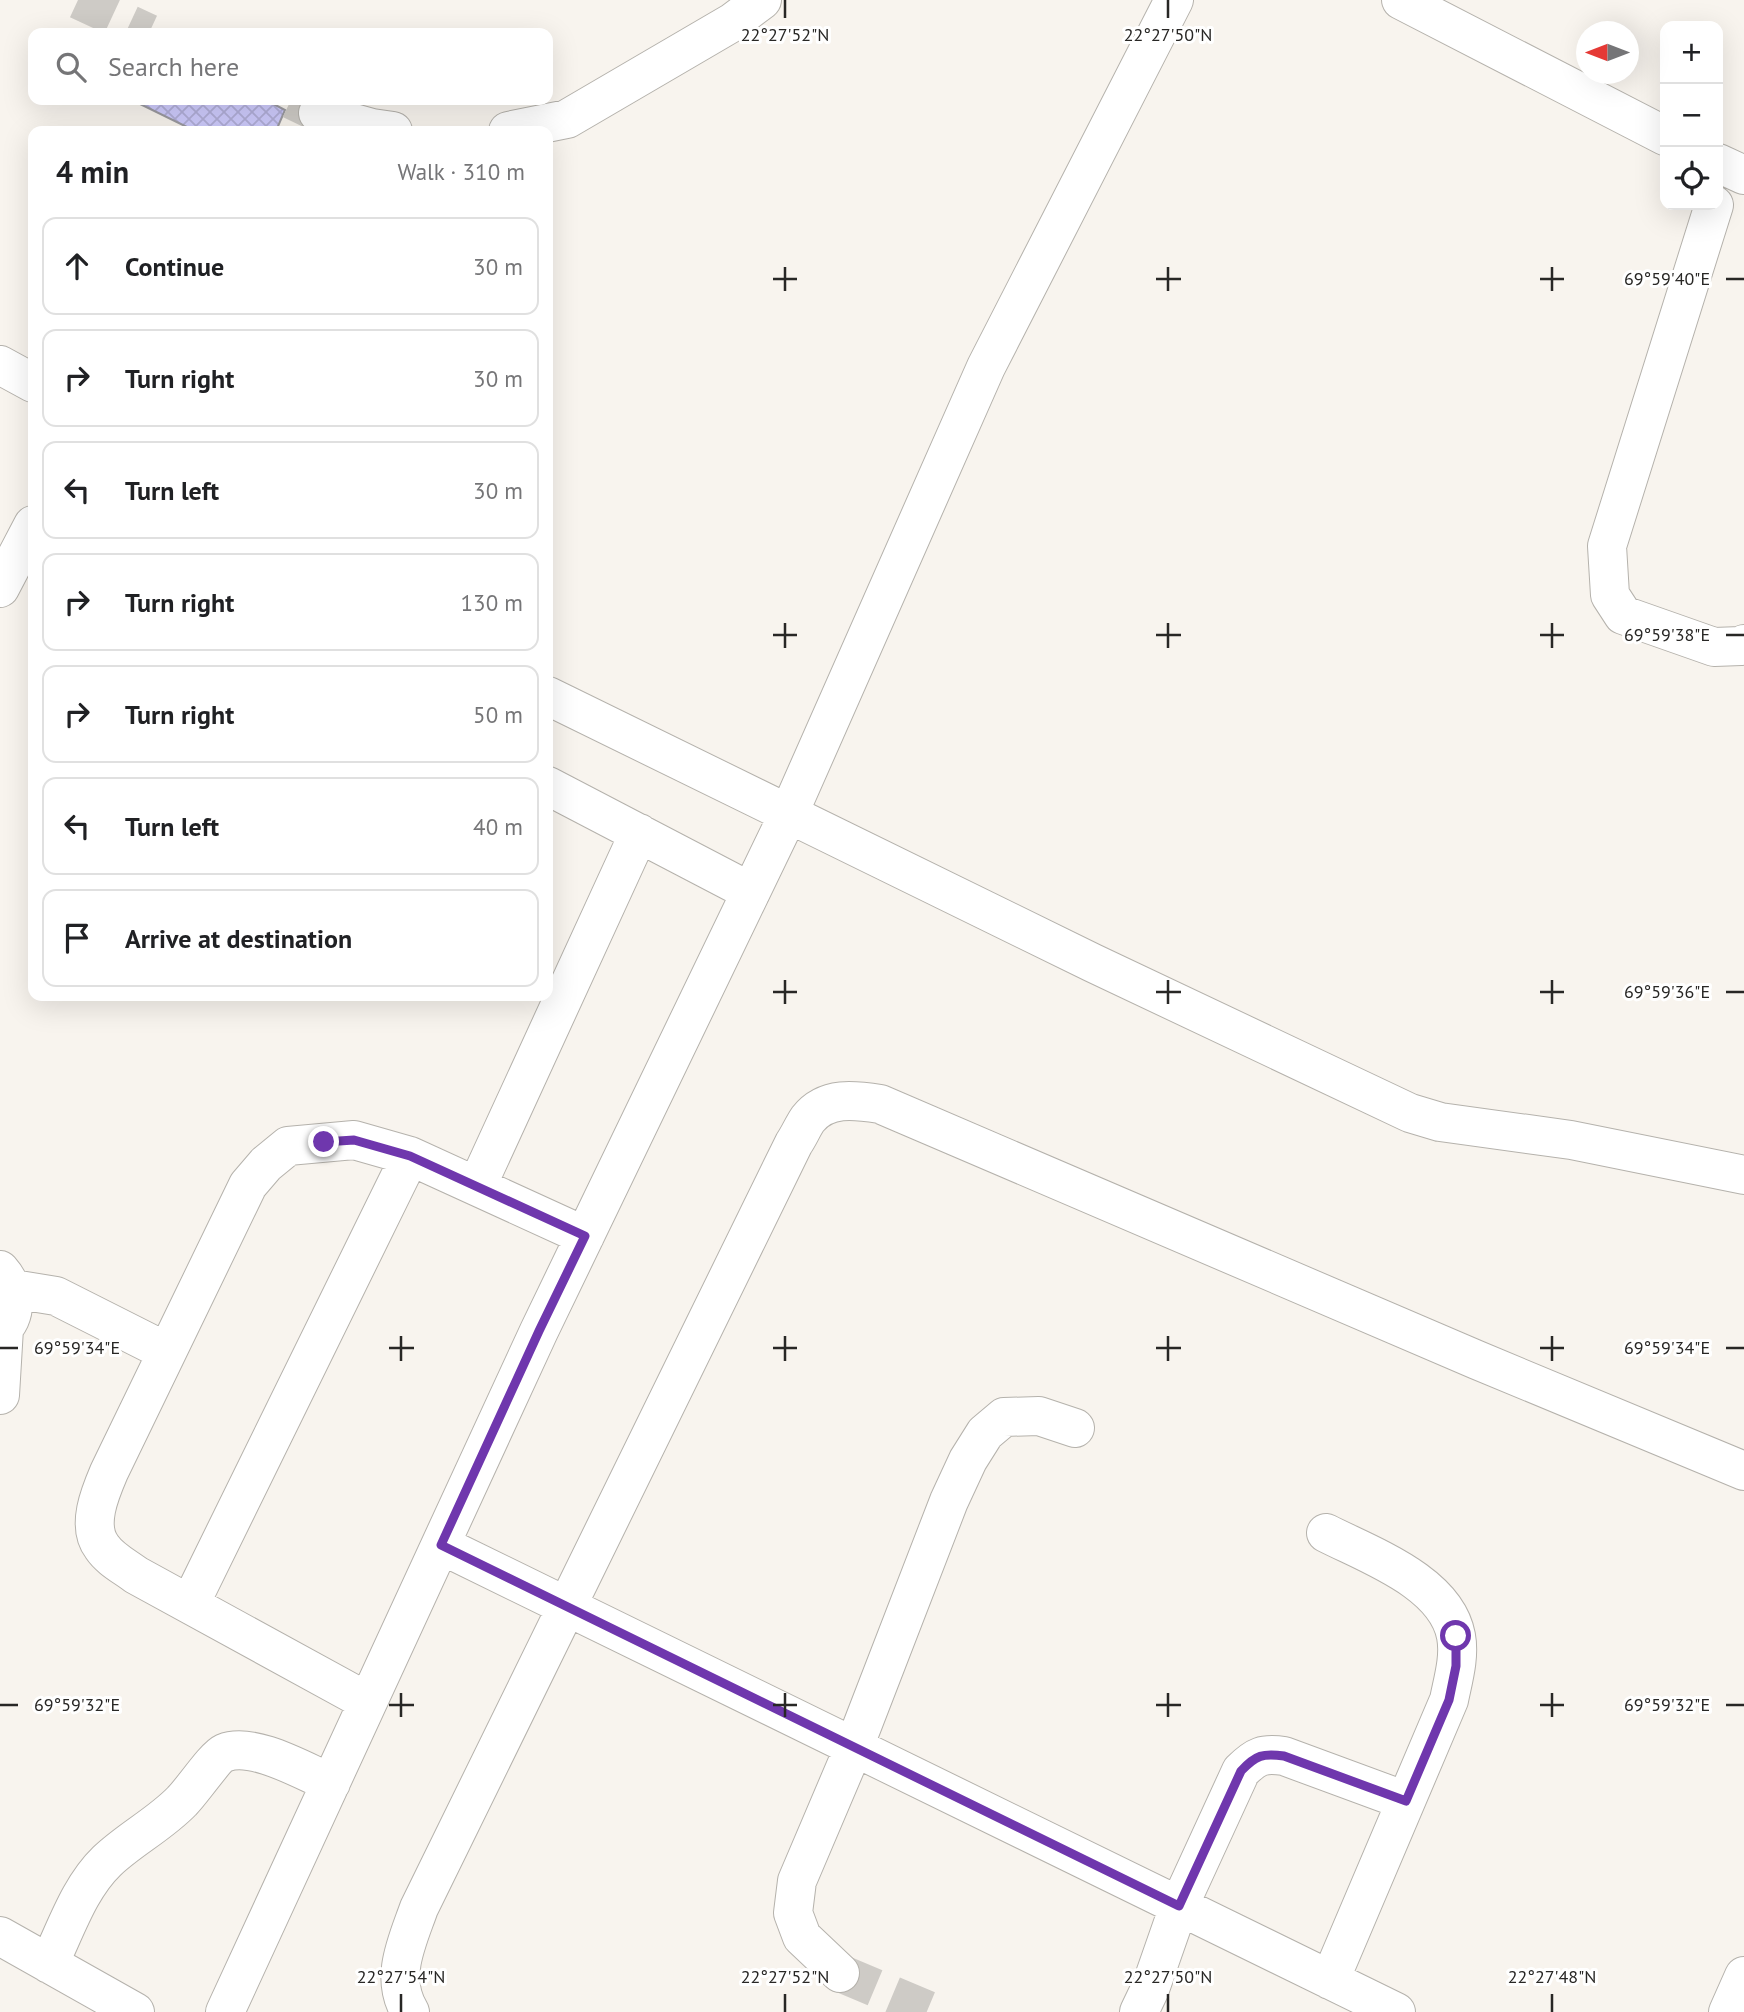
<!DOCTYPE html>
<html lang="en">
<head>
<meta charset="utf-8">
<style>
  :root { --surface:#fff; --page:#f6f6f6; --text:#202124; --muted:#757577; --line:#e0e0e0 }
  body { margin:0; font-family:"PT Sans",sans-serif; background:var(--page); color:var(--text) }
  .controls { position:absolute; right:21px; top:21px; display:grid; overflow:hidden; border-radius:14px; box-shadow:0 7px 28px #0002 }
  .controls button { width:63px; height:63px; display:grid; place-items:center; padding:0; border:0; border-bottom:2px solid var(--line); background:var(--surface); color:var(--text); font:35px sans-serif }
  .compass { position:absolute; left:1576px; top:21px; width:63px; height:63px; border-radius:50%; background:var(--surface); box-shadow:0 7px 28px #0002; rotate:270deg }
  .stop { position:absolute; width:21px; height:21px; margin:-16px; border:5px solid #6f37ad; border-radius:50%; background:#fff }
  .stop.end { background:#6f37ad; border-color:#fff; box-shadow:0 2px 7px #0008 }
  .list { margin:0; padding:0; list-style:none }
  h2 { display:flex; justify-content:space-between; align-items:center; height:91px; margin:0; padding:0 28px; font-size:30px }
  h2 small { font-size:23px; font-weight:400; color:var(--muted) }
  .list li { display:grid; grid-template-columns:46px 1fr auto; gap:21px; align-items:center; box-sizing:border-box; height:98px; margin:0 14px 14px; padding:0 14px; border:2px solid var(--line); border-radius:14px }
  .list b { display:block; font-size:26px; white-space:nowrap }
  .list em { font-size:23px; font-style:normal; color:var(--muted) }
  .icon { flex:none; width:38px; height:38px; fill:none; stroke:currentColor; stroke-width:2; stroke-linecap:round; stroke-linejoin:round }
  .map { position:relative; flex:none; width:1744px; height:2012px; overflow:hidden }
  .search { position:absolute; background:var(--surface); box-shadow:0 7px 28px #0002; left:28px; top:28px; width:525px; height:77px; display:flex; align-items:center; gap:18px; box-sizing:border-box; padding:0 24px; border-radius:14px; color:var(--muted); font-size:26px }
  .panel { position:absolute; background:var(--surface); box-shadow:0 7px 28px #0002; left:28px; top:126px; width:525px; height:875px; border-radius:14px }
  .map>svg:first-child { display:block }
  .building { fill:url(#building-cross-hatch); stroke:#9b9aa0; stroke-width:2 }
  .lines { fill:none; stroke-linecap:round; stroke-linejoin:round }
  .minor-tunnel { stroke:#cecbc6; stroke-width:38; stroke-dasharray:38 19; stroke-linecap:butt }
  .minor-casing { stroke:#b5b2ac; stroke-width:40 }
  .minor { stroke:#fff; stroke-width:38 }
  .route { stroke:#6f37ad; stroke-width:9 }
  .ticks { fill:none; stroke:#282725; stroke-width:2.5 }
  .ticks-label { font-size:18px; text-anchor:middle; fill:#282725; stroke:#fff; stroke-width:6; stroke-linejoin:round; paint-order:stroke }
</style>
</head>
<body>
<div class="map">
<svg width="1744" height="2012" viewBox="0 0 1744 2012">
  <defs>
    <pattern id="building-cross-hatch" width="8" height="8" patternUnits="userSpaceOnUse" patternTransform="scale(1.75)"><rect width="8" height="8" fill="#cecbfc"/><path d="M0 0l8 8M0 8l8-8" fill="none" stroke="#b1aed8"/></pattern>
  </defs>
  <rect width="100%" height="100%" fill="#f8f4ee"/>
  <!-- building -->
  <path class="building" d="M132 100H266L285 110 276 131H195Z"/>
  <g class="lines">
    <!-- minor-tunnel -->
    <path class="minor-tunnel" d="M78 0 149 33
      M291 100 318 113
      M840 1973 933 2012"/>
    <!-- minor casing -->
    <g class="minor-casing">
      <path id="minor" d="M1401 0 1665 136
        M318 113 372 128 393 131
        M508 131 567 119 733 22 762 0
        M1718 163 1744 175
        M1714 205 1607 546 1610 595 1623 615 1714 647 1741 646 1744 644
        M0 365 33 383
        M0 588 33 525
        M548 696 1093 963 1410 1113 1440 1122 1571 1140 1744 1175
        M548 786 751 892
        M477 1186 639 833
        M0 1270C16 1288 19 1315 0 1332
        M13 1289 56 1296 167 1352
        M0 1395 4 1328
        M1326 1533C1369 1555 1446 1582 1456 1636 1460 1657 1453 1680 1449 1700L1330 1980
        M441 1545 1396 2012
        M190 1604 410 1156
        M368 1702 136 1575C124 1566 110 1559 102 1547 86 1526 100 1493 109 1472L248 1185 266 1164 288 1146 354 1140 410 1156 585 1236
        M0 1936 135 2012
        M49 1964C66 1929 79 1888 107 1861 130 1839 160 1824 182 1801 192 1791 215 1757 224 1753 253 1741 305 1772 331 1783
        M840 1973 802 1937 793 1913 797 1881 854 1747 949 1501 968 1460 985 1433 1004 1417 1039 1416 1075 1428
        M225 2012 539 1331 789 813 986 367 1174 0
        M410 2012C389 1978 407 1942 419 1908L794 1143C799 1136 803 1126 808 1119 826 1096 855 1100 880 1104L1477 1360 1744 1471
        M1139 2012 1150 1989 1179 1906 1241 1771C1256 1756 1263 1753 1284 1756L1406 1801
        M1728 2012 1744 1976"/>
    </g>
    <!-- minor -->
    <use href="#minor" class="minor"/>
  </g>
  <g class="lines">
    <!-- route -->
    <path class="route" d="M324 1142 354 1140 410 1156 585 1236 539 1331 441 1545 1179 1906 1241 1771C1256 1755 1263 1753 1284 1756L1406 1801 1449 1700 1456 1666V1636"/>
  </g>
  <!-- ticks -->
  <path class="ticks" d="M785 0V18M1168 0V18M785 267V291M1168 267V291M1552 267V291M773 279H797M1156 279H1181M1540 279H1564M1726 279H1744M785 623V648M1168 623V648M1552 623V648M773 635H797M1156 635H1181M1540 635H1564M1726 635H1744M785 980V1004M1168 980V1004M1552 980V1004M773 992H797M1156 992H1181M1540 992H1564M1726 992H1744M401 1336V1361M785 1336V1361M1168 1336V1361M1552 1336V1361M0 1348H18M389 1348H414M773 1348H797M1156 1348H1181M1540 1348H1564M1726 1348H1744M401 1693V1717M785 1693V1717M1168 1693V1717M1552 1693V1717M0 1705H18M389 1705H414M773 1705H797M1156 1705H1181M1540 1705H1564M1726 1705H1744M401 1994V2012M785 1994V2012M1168 1994V2012M1552 1994V2012"/>
  <g class="ticks-label">
    <text x="785" y="41">22°27'52"N</text>
    <text x="1168" y="41">22°27'50"N</text>
    <text x="1667" y="285">69°59'40"E</text>
    <text x="1667" y="641">69°59'38"E</text>
    <text x="1667" y="998">69°59'36"E</text>
    <text x="1667" y="1354">69°59'34"E</text>
    <text x="77" y="1354">69°59'34"E</text>
    <text x="1667" y="1711">69°59'32"E</text>
    <text x="77" y="1711">69°59'32"E</text>
    <text x="401" y="1983">22°27'54"N</text>
    <text x="785" y="1983">22°27'52"N</text>
    <text x="1168" y="1983">22°27'50"N</text>
    <text x="1552" y="1983">22°27'48"N</text>
  </g>
</svg>
<div class="controls">
<button>+</button>
<button>−</button>
<button><svg class="icon" aria-label="locate" viewBox="0 0 24 24"><circle cx="12" cy="12" r="6"/><path d="M12 2v4M12 18v4M2 12h4M18 12h4"/></svg></button>
</div>
<svg class="compass" viewBox="-18 -18 36 36"><path d="M0-13l5 13h-10z" fill="#e53935"/><path d="M0 13l5-13h-10z" fill="#757577"/></svg>
<div class="stop" style="left:1456px;top:1636px"></div>
<div class="stop end" style="left:324px;top:1142px"></div>
<div class="search"><svg class="icon" aria-label="search" viewBox="0 0 24 24"><circle cx="10" cy="10" r="6"/><path d="M15 15l6 6"/></svg>Search here</div>
<section class="panel">
<h2>4 min<small>Walk · 310 m</small></h2>
<ul class="list">
<li><svg class="icon" aria-label="ahead" viewBox="0 0 24 24"><path d="M12 20V5M6 11l6-6 6 6"/></svg><div><b>Continue</b></div><em>30 m</em></li>
<li><svg class="icon" aria-label="right" viewBox="0 0 24 24"><path d="M7 20v-9h11M14 6l5 5-5 5"/></svg><div><b>Turn right</b></div><em>30 m</em></li>
<li><svg class="icon" aria-label="left" viewBox="0 0 24 24"><path d="M17 20v-9H6M10 6l-5 5 5 5"/></svg><div><b>Turn left</b></div><em>30 m</em></li>
<li><svg class="icon" aria-label="right" viewBox="0 0 24 24"><path d="M7 20v-9h11M14 6l5 5-5 5"/></svg><div><b>Turn right</b></div><em>130 m</em></li>
<li><svg class="icon" aria-label="right" viewBox="0 0 24 24"><path d="M7 20v-9h11M14 6l5 5-5 5"/></svg><div><b>Turn right</b></div><em>50 m</em></li>
<li><svg class="icon" aria-label="left" viewBox="0 0 24 24"><path d="M17 20v-9H6M10 6l-5 5 5 5"/></svg><div><b>Turn left</b></div><em>40 m</em></li>
<li><svg class="icon" aria-label="arrive" viewBox="0 0 24 24"><path d="M6 21V4h12l-3 4 3 4H6"/></svg><div><b>Arrive at destination</b></div></li>
</ul>
</section>
</div>
</body>
</html>
